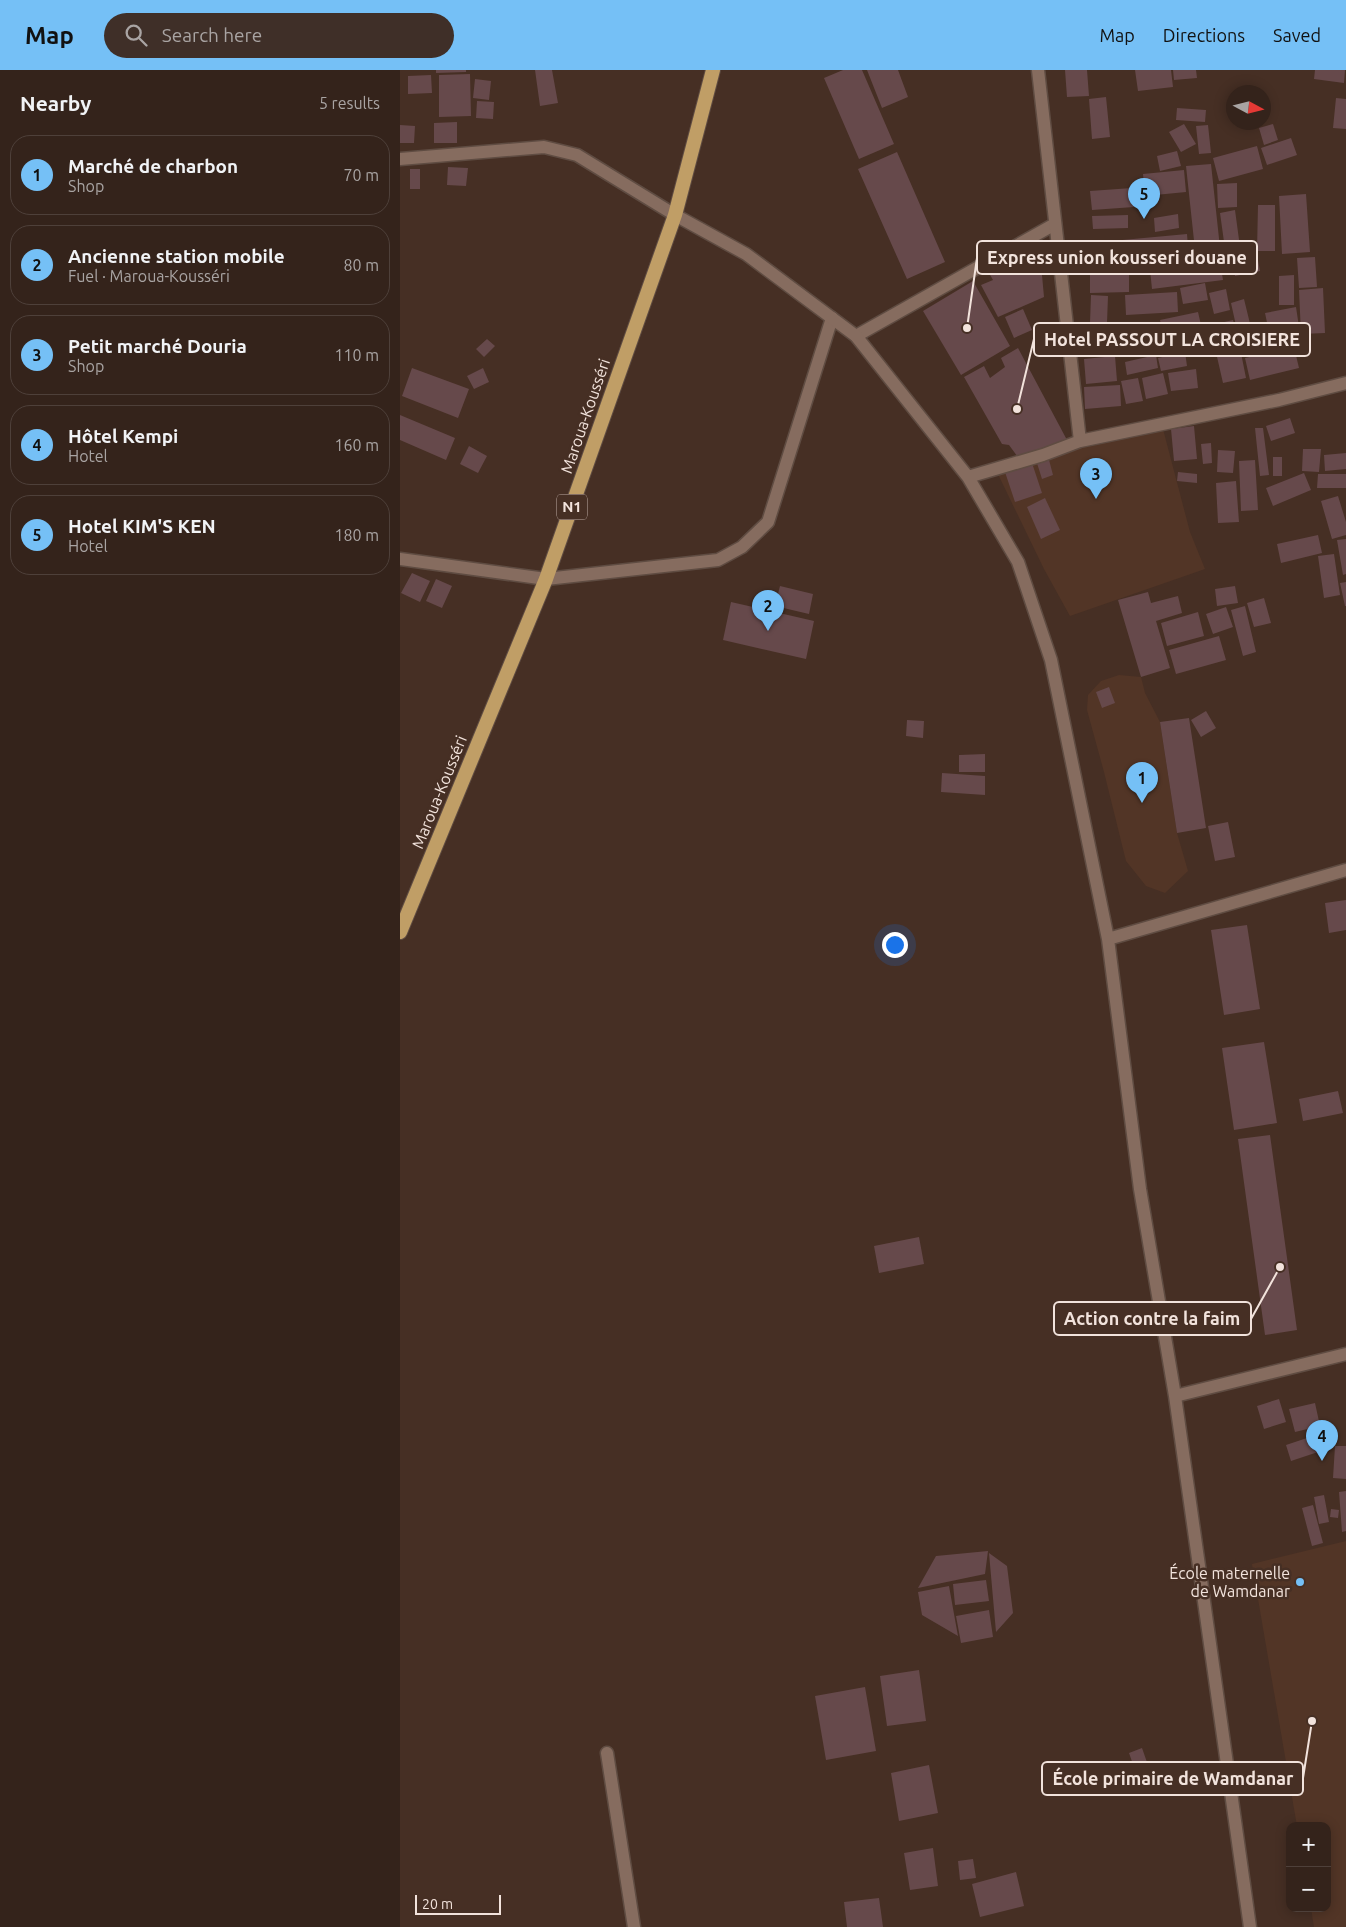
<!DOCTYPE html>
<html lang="en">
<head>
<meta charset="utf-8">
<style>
  :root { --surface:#34231b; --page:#3f2f28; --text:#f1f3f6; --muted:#a9a4a3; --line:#4e403a; --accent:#75c0f6 }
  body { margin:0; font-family:Ubuntu,sans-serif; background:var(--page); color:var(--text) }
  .controls { position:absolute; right:15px; bottom:15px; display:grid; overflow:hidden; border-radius:10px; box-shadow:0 2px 12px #0003 }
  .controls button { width:45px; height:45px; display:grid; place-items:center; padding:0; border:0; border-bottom:1px solid var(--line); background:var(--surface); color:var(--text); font:25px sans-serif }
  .compass { position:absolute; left:826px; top:15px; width:45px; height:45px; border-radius:50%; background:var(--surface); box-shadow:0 2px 12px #0003; rotate:97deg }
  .scale { position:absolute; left:15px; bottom:12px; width:86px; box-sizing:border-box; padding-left:5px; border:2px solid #f2e3dc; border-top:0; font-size:14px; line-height:18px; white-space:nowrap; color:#f2e3dc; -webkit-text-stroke:4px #462f24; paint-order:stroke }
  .you { position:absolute; left:494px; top:874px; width:18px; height:18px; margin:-12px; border:4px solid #fff; border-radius:50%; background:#1a73e8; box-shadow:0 0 0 8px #1a73e833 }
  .badge { display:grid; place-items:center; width:32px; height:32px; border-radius:50%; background:var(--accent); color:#111; font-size:16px; font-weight:700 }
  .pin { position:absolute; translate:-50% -41px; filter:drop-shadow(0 1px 2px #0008) }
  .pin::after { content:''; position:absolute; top:26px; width:18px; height:15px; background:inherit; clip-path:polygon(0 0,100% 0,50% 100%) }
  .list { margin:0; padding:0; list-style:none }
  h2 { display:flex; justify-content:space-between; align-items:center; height:65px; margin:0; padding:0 20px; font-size:21px }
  h2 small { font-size:16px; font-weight:400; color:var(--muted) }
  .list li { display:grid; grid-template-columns:32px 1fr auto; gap:15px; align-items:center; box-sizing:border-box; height:80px; margin:0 10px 10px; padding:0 10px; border:1px solid var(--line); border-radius:20px }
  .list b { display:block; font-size:19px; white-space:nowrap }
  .list p { margin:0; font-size:16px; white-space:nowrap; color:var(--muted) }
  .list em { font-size:16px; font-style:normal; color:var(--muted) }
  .icon { flex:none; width:28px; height:28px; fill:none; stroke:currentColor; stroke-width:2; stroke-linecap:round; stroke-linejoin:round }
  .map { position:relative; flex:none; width:946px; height:1857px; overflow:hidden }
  header { display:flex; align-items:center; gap:30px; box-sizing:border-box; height:70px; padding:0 25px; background:var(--accent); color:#111 }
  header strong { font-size:24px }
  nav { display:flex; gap:28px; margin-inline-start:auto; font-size:18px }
  .search { width:350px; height:45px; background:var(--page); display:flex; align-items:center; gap:12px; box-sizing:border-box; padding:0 18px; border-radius:28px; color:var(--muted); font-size:19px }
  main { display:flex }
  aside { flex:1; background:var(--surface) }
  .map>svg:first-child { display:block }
  .built { fill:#523526 }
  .building { fill:#66494b }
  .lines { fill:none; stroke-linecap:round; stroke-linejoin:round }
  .service-casing { stroke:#5f4c42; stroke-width:15 }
  .minor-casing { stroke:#5f4c42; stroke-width:15 }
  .trunk-casing { stroke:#5f4c42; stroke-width:16 }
  .service { stroke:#866c5f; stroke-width:12 }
  .minor { stroke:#866c5f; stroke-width:12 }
  .trunk { stroke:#c09e66; stroke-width:14 }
  .poi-dot { fill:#75c0f6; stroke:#462f24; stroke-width:2 }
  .labels { text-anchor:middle; stroke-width:5; stroke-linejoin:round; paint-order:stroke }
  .shield { fill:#462f24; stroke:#beada5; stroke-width:1 }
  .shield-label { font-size:15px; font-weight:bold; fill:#f2e3dc }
  .street-label { font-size:16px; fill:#f2e3dc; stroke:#462f24 }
  .poi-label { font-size:16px; fill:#f2e3dc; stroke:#462f24; text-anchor:end }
  .leader { fill:none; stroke:#f2e3dc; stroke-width:2 }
  .callout-dot { fill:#f2e3dc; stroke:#462f24; stroke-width:2 }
  .callout { fill:#462f24; stroke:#f2e3dc; stroke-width:2 }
  .callout-label { font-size:18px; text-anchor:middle; font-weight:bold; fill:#f2e3dc }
</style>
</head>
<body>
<header>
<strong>Map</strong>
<div class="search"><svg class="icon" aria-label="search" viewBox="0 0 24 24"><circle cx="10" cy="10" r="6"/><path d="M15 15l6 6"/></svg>Search here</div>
<nav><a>Map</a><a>Directions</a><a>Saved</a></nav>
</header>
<main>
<aside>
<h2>Nearby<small>5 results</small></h2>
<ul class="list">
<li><span class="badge">1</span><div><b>Marché de charbon</b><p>Shop</p></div><em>70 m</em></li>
<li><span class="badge">2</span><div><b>Ancienne station mobile</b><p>Fuel · Maroua-Kousséri</p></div><em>80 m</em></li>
<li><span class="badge">3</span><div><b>Petit marché Douria</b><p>Shop</p></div><em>110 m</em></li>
<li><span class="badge">4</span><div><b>Hôtel Kempi</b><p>Hotel</p></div><em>160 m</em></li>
<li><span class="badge">5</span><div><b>Hotel KIM'S KEN</b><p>Hotel</p></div><em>180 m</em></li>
</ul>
</aside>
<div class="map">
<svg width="946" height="1857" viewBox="0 0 946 1857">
  <rect width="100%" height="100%" fill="#462f24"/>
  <!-- built -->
  <path class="built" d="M763 359 790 462 805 499 670 546 644 499 593 394 661 379Z
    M719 605 741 607 745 623 760 652 777 763 788 801 765 823 746 816 726 791 704 702 687 640 688 625 701 611Z
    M946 1471V1857H914L911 1838H927V1756H897L852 1494Z"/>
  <!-- building -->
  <path class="building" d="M36 0H66V2L36 3Z
    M135 0H152L158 33 140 36Z
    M443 0H462L494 74 459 89 424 8Z
    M467 0H498L508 27 482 38Z
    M665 0H687L689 26 667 27Z
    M735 0H771L773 17 738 21Z
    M773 0H796L797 8 774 10Z
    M915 0H945L944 13 914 9Z
    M70 4 71 46 39 47V5Z
    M31 5 32 23 8 24V6Z
    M75 9 91 11 89 30 73 28Z
    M706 27 710 67 692 69 689 29Z
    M936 28 946 29V59L933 58Z
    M77 31 94 32 93 49 76 48Z
    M777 38 806 40 805 52 776 50Z
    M57 52V73H34V53Z
    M784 54 796 74 781 82 769 62Z
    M873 54 878 70 864 75 859 58Z
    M0 55 15 56 14 73H0Z
    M808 55 811 83 799 84 796 56Z
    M891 68 897 85 867 95 861 78Z
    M857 76 863 99 819 111 813 88Z
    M777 81 781 96 760 101 757 86Z
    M497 82 545 192 507 209 458 99Z
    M811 94 821 187 796 189 786 96Z
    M48 97 68 98 66 116 47 115Z
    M10 99H20V119H10Z
    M784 100 786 122 745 126 743 104Z
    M837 113V137L818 138 817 114Z
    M732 118 734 137 692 140 690 121Z
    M906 124 910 182 882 184 879 126Z
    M858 135H875V181H857Z
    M835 140 840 177 825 179 820 143Z
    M778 144 779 158 755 162 754 148Z
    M728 145V158L693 159 692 146Z
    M787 164 789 189 692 198 690 173Z
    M640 183 644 227 598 247 581 215 593 210 589 203Z
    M832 183 857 185 860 201 835 206Z
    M915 187 917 217 899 218 897 188Z
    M820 191 823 210 752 219 750 200Z
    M690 203H729V222L690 223Z
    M894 205V235H879V206Z
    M573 211 610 276 561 305 523 241Z
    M805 213 808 230 783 234 780 218Z
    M923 218 925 263 901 264 899 220Z
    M826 219 830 240 814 244 809 223Z
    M777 222 778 242 726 245 725 225Z
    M691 225 708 226 707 253H690Z
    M844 229 853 266 839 269 831 233Z
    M896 237 899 257 869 262 865 243Z
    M623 239 632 260 614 268 605 247Z
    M798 242 806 277 768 285 760 250Z
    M833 250 838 269 820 273 816 254Z
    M87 269 95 276 84 287 76 279Z
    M839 273 846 308 823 313 815 278Z
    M894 277 899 298 850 310 845 288Z
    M618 278 667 370 620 390 609 375 602 374 564 307 584 296 590 308 605 297 601 288Z
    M785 282 787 296 761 301 758 288Z
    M756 285 758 298 727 305 725 292Z
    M715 286 717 311 686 314 684 289Z
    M12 298 69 319 58 348 2 326Z
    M83 298 89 312 74 319 67 306Z
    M796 299 798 318 771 321 768 303Z
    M763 303 768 324 746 329 742 308Z
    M738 308 743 331 726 334 721 311Z
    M720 315 721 336 685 339 684 317Z
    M0 345 55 368 46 390 0 370Z
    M890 348 895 363 871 371 866 356Z
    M794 356 797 389 774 391 771 359Z
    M855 358H863L869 405 860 406Z
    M811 373 812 393 803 394 801 374Z
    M69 376 87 386 78 403 60 394Z
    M903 379H921L919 402 902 401Z
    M818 380 835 381 833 403 817 402Z
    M946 383V399L925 401 924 385Z
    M648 386 653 405 642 409 636 390Z
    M873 387H882V406H873Z
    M855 390 858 440 841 441 839 391Z
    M632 393 642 423 615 432 605 402Z
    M778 402 797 404V413L777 411Z
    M904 403 911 420 873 436 866 418Z
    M918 404H946V418H917Z
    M836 411 839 452 818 453 816 413Z
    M938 426 946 452V465L932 469 921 431Z
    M645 428 660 460 641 469 627 437Z
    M918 465 922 483 881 493 877 474Z
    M946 469V504L943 505 937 470Z
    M934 484 940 525 924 528 918 486Z
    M12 503 30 511 20 532 1 523Z
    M36 509 52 516 42 538 26 531Z
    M946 512V536H945L940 513Z
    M380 516 413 524 409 544 375 536Z
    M835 516 838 533 817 536 815 519Z
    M748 522 751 533 778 526 782 543 756 551 770 598 741 607 718 530Z
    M864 528 871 553 854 557 847 533Z
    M331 532 414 551 406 589 323 570Z
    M845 536 856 582 843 586 831 540Z
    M826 537 833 557 813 564 806 544Z
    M798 542 804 566 767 576 761 553Z
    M819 566 826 590 776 604 769 580Z
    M709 617 715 633 702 638 696 622Z
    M806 641 816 658 801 667 791 650Z
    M789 648 806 758 777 763 760 652Z
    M507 650 524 651 523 668 506 666Z
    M585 684V702H559V685Z
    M542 703 585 706V725L541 722Z
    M828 752 835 787 815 791 808 756Z
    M946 830V860L929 863 925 833Z
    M847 855 860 939 824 945 811 860Z
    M864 972 877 1053 834 1060 822 978Z
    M938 1021 943 1043 903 1051 899 1029Z
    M870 1065 897 1260 865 1265 838 1069Z
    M519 1167 524 1194 479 1203 474 1176Z
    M879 1329 886 1352 864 1359 857 1336Z
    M915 1333 920 1356 895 1362 889 1339Z
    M919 1364 924 1380 891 1391 886 1375Z
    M935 1376H946V1409L933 1408Z
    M946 1421V1461L942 1462 939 1422Z
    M924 1425 929 1452 919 1454 914 1427Z
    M913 1435 923 1473 912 1476 902 1438Z
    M931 1439 939 1440 938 1448 930 1447Z
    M588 1481 585 1504 518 1518 536 1486Z
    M589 1483 607 1496 613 1543 596 1562Z
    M586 1510 589 1531 555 1535 553 1514Z
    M549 1516 554 1544 558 1566 522 1545 518 1522Z
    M589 1540 593 1567 561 1573 556 1546Z
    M519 1600 526 1651 487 1656 480 1606Z
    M465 1617 476 1681 426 1690 415 1626Z
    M742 1678 749 1698 736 1703 729 1683Z
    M529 1695 538 1743 499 1751 491 1703Z
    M533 1778 538 1816 510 1820 504 1783Z
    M573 1789 576 1808 560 1810 558 1791Z
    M616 1802 624 1836 580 1847 572 1814Z
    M479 1828 483 1857H447L444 1832Z"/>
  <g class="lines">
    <!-- service casing -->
    <g class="service-casing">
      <path id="service" d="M0 89 144 77 177 85 275 145
        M456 266 655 154
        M146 509 318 490 342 477 368 452 432 248"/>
    </g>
    <!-- minor casing -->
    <g class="minor-casing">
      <path id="minor" d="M638 0 680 371
        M275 145 346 184 456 266 568 407 618 492 651 590 708 869 740 1119 775 1326 850 1857
        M568 407 643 385 680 371 879 330 946 313
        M0 489 146 509
        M708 869 946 800
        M775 1326 946 1284
        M207 1683 234 1857"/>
    </g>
    <!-- trunk casing -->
    <g class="trunk-casing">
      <path id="trunk" d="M0 862 146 509 275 145 313 0"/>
    </g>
    <!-- service -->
    <use href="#service" class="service"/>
    <!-- minor -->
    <use href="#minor" class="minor"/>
    <!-- trunk -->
    <use href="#trunk" class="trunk"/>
  </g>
  <!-- markers -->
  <circle class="poi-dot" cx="900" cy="1512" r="5"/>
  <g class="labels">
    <!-- shield labels -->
    <rect class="shield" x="157" y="424.5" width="30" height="25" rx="4"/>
    <g class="shield-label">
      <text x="172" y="442">N1</text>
    </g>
    <!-- street labels -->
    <g class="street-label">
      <text transform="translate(185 346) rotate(-71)" y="6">Maroua-Kousséri</text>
      <text transform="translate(39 722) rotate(-68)" y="6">Maroua-Kousséri</text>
    </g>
    <!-- poi labels -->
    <g class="poi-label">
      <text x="890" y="1509">École maternelle<tspan x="890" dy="18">de Wamdanar</tspan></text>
    </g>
  </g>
  <!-- callouts -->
  <path class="leader" d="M567 258L577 188M617 339L634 269M880 1197L851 1249M912 1651L903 1708"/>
  <g class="callout-dot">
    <circle cx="567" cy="258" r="5"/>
    <circle cx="617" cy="339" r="5"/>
    <circle cx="880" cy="1197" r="5"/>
    <circle cx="912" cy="1651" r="5"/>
  </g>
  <g class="callout">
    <rect x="577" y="171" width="280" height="33" rx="5"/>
    <rect x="634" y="253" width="276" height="33" rx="5"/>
    <rect x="654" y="1232" width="197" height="33" rx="5"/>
    <rect x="642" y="1692" width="261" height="33" rx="5"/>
  </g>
  <g class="callout-label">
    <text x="717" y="194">Express union kousseri douane</text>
    <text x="772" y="276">Hotel PASSOUT LA CROISIERE</text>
    <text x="752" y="1255">Action contre la faim</text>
    <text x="773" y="1715">École primaire de Wamdanar</text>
  </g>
</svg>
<div class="controls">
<button>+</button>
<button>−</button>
</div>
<svg class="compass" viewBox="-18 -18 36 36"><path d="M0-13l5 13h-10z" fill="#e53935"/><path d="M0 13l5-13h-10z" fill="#a9a4a3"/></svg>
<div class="scale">20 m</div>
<div class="you"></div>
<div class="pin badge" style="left:742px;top:733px">1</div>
<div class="pin badge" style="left:368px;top:561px">2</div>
<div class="pin badge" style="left:696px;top:429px">3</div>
<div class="pin badge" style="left:922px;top:1391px">4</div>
<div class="pin badge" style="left:744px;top:149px">5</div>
</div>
</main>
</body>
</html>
